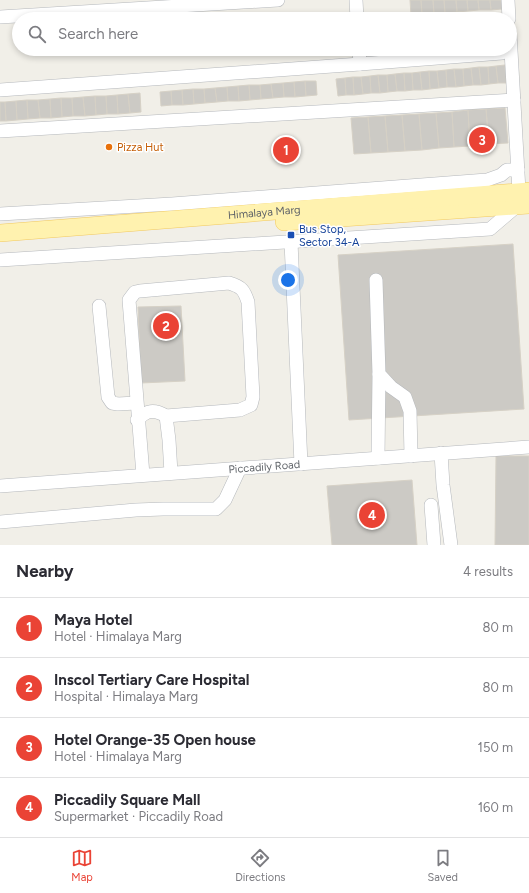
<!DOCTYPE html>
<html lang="en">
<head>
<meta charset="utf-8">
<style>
  :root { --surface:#fff; --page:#f7f7f7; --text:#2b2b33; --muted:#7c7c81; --line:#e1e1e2; --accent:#ea4335 }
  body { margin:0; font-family:Figtree,sans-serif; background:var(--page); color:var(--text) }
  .you { position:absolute; left:288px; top:280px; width:14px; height:14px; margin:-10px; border:3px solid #fff; border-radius:50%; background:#1a73e8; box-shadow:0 0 0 6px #1a73e833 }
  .badge { display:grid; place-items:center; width:26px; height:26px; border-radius:50%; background:var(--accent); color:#fff; font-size:13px; font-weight:700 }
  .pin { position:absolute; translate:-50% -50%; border:2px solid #fff; box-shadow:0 1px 4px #0006 }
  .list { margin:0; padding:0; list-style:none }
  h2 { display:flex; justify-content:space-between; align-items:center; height:52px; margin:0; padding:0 16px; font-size:17px }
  h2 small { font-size:13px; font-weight:400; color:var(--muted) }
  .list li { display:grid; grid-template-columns:26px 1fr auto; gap:12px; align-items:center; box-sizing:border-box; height:60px; padding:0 16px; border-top:1px solid var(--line) }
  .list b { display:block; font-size:15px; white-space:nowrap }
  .list p { margin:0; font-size:13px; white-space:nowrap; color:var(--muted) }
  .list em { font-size:13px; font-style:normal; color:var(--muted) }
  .icon { flex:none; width:22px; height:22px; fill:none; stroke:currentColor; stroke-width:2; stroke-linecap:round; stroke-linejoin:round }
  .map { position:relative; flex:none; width:529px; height:545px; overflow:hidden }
  .search { position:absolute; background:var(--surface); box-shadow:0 2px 6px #0003; left:12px; right:12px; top:12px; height:44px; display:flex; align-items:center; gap:10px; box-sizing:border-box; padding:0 14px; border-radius:22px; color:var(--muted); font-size:15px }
  .sheet { height:292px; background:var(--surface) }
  nav { display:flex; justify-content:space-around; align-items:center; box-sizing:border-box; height:56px; border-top:1px solid var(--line); background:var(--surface); font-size:11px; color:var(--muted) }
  nav a { display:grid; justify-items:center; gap:2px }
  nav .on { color:var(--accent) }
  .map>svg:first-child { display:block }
  .building { fill:#cccac5; stroke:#d6d1c6 }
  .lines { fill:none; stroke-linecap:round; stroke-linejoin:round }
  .minor-casing { stroke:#b5b8bc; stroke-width:14 }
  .major-casing { stroke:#f2c960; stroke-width:18 }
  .minor { stroke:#fff; stroke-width:13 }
  .major { stroke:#fff2af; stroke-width:17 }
  .food-dot { fill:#e8710a; stroke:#fff; stroke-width:1.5 }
  .transit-dot { fill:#1a4fb4; stroke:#fff; stroke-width:1.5 }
  .labels { text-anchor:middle; stroke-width:3; stroke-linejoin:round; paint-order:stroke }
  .food-label { font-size:11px; fill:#c56008; stroke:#fff; text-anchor:start }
  .street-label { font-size:11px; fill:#5f6368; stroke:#fff }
  .transit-label { font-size:11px; fill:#164399; stroke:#fff; text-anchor:start }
</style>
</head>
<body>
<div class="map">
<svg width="529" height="545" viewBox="0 0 529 545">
  <rect width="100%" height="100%" fill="#f1efe8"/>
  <!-- building -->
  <path class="building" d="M410 0H421L422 15 411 16Z
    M421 0H433L434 14 422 15Z
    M433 0H444L445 13 434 14Z
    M444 0H456L457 12 445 13Z
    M456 0H467L468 11 457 12Z
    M467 0H478L479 10 468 11Z
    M478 0H490L491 10H479Z
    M490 0H501L502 9 491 10Z
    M505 65 506 83H498L496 66Z
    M496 66 498 83 489 84 488 67Z
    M479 67H488L489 84 481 85Z
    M479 67 481 85H473L471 68Z
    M471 68 473 85 464 86 463 69Z
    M454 69 456 87H447L446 70Z
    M454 69H463L464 86 456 87Z
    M446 70 447 87 439 88 437 71Z
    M429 71 430 89 422 90 420 72Z
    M429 71H437L439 88 430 89Z
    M420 72 422 90H413L412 73Z
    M404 73 405 91H397L395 74Z
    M404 73H412L413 90 405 91Z
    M395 74 397 91 388 92 387 75Z
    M378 75 380 93H371L370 76Z
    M378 75H387L388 92 380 93Z
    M370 76 371 93 363 94 361 77Z
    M353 77 354 95H346L345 78Z
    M353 77H361L363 94 354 95Z
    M345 78 346 95 338 96 336 79Z
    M305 81 306 96 295 97 294 82Z
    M305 81H316L317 95 306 96Z
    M294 82 295 97H284L283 83Z
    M283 83 284 97 273 98 271 84Z
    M271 84 273 98 261 99 260 85Z
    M249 85H260L261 99 250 100Z
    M249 85 250 100 239 101 238 86Z
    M238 86 239 101H228L227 87Z
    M227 87 228 101 217 102 215 88Z
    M215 88 217 102 205 103 204 89Z
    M193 89 194 104 183 105 182 90Z
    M193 89H204L205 103 194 104Z
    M182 90 183 105H172L171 91Z
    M171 91 172 105 161 106 160 92Z
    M140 93 141 112 130 113 128 94Z
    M128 94 130 113 118 114 117 95Z
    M117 95 118 114H107L106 96Z
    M95 96 96 115 85 116 83 97Z
    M95 96H106L107 114 96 115Z
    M83 97 85 116H73L72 98Z
    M61 98H72L73 116 62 117Z
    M61 98 62 117 51 118 50 99Z
    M50 99 51 118H40L38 100Z
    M27 100 28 119 17 120 16 101Z
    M27 100H38L40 118 28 119Z
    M16 101 17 120 6 121 5 102Z
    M0 102H5L6 121H0Z
    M505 108 508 143 489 144 486 109Z
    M486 109 489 145 470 146 468 110Z
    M468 110 470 146 454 147 452 112Z
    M452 112 454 147 439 148 436 113Z
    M436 113 439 148 422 150 419 114Z
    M419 114 422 150 405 151 402 115Z
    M402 115 405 151 388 152 385 116Z
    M385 116 388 152 371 153 368 117Z
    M368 117 371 153 354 154 351 118Z
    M513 244 524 409 349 420 338 255Z
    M181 306 185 381 141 383 138 307Z
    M496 456H529V545H495Z
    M412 480 417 545H332L327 486Z"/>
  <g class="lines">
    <!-- minor casing -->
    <g class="minor-casing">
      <g id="minor">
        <path d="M356 0 357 19"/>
        <path d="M508 0 509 19"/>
        <path d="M0 17 278 0"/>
        <path d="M510 33 519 191"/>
        <path d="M359 49 360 64"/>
        <path d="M0 90 360 64 502 53"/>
        <path d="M0 131 514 100"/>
        <path d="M0 214 172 204 487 180 501 175 507 170H518"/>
        <path d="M291 242 301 464"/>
        <path d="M0 260 490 229 518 205"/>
        <path d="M376 280 379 374 391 387 405 397 410 411 411 456"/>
        <path d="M99 306 108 397 112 403 118 404 136 403"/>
        <path d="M137 420C147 410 154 409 166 416L169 440 171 473"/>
        <path d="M441 453 443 485 451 545"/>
        <path d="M378 458 379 374"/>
        <path d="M143 475 129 300 135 292 140 291 229 283C242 287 244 290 248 302L253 397 251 405 240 410 166 416"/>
        <path id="s1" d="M0 486 529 447"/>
        <path d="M431 505 434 545"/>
        <path d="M0 522 136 510 163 509H216L225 500 240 468"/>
      </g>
    </g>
    <!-- major casing -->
    <g class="major-casing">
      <g id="major">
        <path d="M284 222 529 205"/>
        <path id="s2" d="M0 233 529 191"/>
      </g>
    </g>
    <!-- minor -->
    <use href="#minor" class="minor"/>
    <!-- major -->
    <use href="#major" class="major"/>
  </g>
  <!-- markers -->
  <circle class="food-dot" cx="109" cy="147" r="4"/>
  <rect class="transit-dot" x="287" y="231" width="8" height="8" rx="2"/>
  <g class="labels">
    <!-- food labels -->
    <g class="food-label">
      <text x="117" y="151">Pizza Hut</text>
    </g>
    <!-- street labels -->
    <g class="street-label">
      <text dy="4" stroke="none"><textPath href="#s2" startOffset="265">Himalaya Marg</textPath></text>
      <text dy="4" stroke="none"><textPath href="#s1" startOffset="265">Piccadily Road</textPath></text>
    </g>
    <!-- transit labels -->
    <g class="transit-label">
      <text x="299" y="233">Bus Stop,<tspan x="299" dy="13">Sector 34-A</tspan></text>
    </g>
  </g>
</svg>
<div class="you"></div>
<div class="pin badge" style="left:286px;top:150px">1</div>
<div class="pin badge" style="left:166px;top:326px">2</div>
<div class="pin badge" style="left:482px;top:140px">3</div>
<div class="pin badge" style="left:372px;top:515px">4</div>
<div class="search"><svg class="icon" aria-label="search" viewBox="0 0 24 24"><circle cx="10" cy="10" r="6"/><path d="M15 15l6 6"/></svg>Search here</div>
</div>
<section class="sheet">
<h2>Nearby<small>4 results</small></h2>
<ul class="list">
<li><span class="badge">1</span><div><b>Maya Hotel</b><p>Hotel · Himalaya Marg</p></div><em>80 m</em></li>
<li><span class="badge">2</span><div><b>Inscol Tertiary Care Hospital</b><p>Hospital · Himalaya Marg</p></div><em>80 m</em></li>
<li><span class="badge">3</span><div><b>Hotel Orange-35 Open house</b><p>Hotel · Himalaya Marg</p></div><em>150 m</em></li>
<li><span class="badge">4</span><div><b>Piccadily Square Mall</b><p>Supermarket · Piccadily Road</p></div><em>160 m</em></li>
</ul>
</section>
<nav>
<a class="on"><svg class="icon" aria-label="map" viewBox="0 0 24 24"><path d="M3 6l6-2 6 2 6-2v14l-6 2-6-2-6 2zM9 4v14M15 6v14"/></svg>Map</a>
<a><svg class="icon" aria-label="directions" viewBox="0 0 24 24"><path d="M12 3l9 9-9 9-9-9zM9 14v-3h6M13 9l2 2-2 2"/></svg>Directions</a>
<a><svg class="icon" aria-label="saved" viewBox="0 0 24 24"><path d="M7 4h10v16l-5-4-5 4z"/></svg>Saved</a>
</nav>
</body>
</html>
